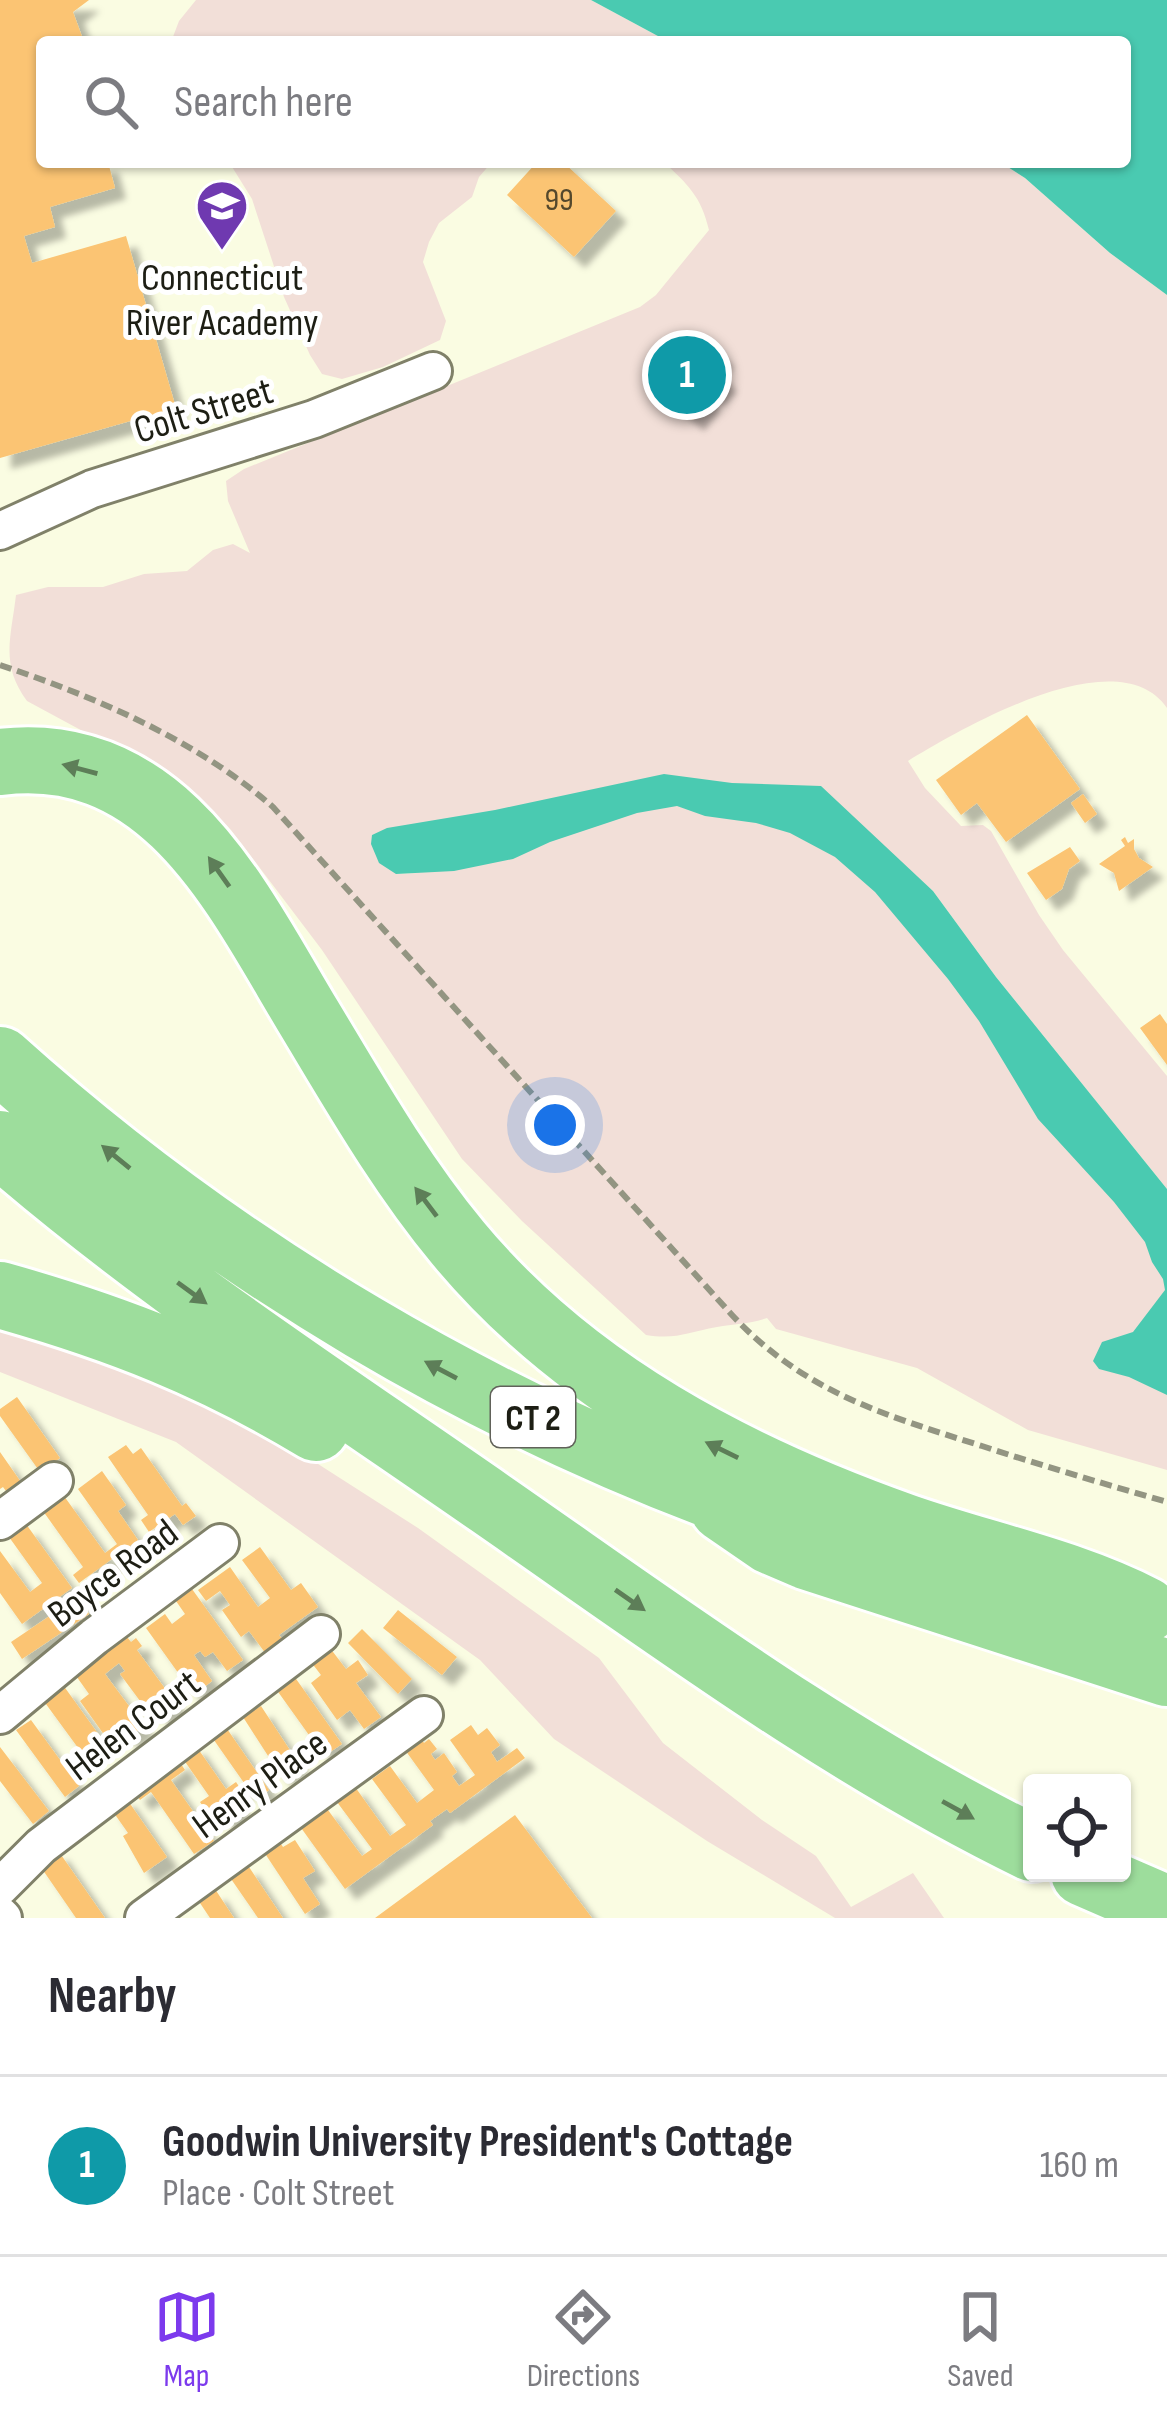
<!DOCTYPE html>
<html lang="en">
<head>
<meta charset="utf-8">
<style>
  :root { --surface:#fff; --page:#f2f2f3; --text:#2b2b33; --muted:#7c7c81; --line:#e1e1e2; --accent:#7c3aed }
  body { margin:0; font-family:"Sofia Sans Condensed",sans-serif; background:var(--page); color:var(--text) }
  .controls { position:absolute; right:36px; bottom:36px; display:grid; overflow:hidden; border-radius:12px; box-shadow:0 3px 9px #0004 }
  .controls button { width:108px; height:108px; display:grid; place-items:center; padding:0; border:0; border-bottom:3px solid var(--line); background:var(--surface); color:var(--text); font:60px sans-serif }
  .you { position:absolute; left:555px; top:1125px; width:42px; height:42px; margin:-30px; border:9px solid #fff; border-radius:50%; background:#1a73e8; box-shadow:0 0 0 18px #1a73e833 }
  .badge { display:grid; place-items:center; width:78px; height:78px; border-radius:50%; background:var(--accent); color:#fff; font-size:39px; font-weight:700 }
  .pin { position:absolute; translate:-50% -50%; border:6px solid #fff; box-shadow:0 3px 12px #0006 }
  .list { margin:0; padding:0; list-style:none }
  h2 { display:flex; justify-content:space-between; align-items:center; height:156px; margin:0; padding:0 48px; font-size:51px }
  h2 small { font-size:39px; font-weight:400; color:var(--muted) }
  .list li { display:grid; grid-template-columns:78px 1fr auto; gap:36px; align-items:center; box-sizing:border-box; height:180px; padding:0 48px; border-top:3px solid var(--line) }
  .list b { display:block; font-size:45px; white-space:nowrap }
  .list p { margin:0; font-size:39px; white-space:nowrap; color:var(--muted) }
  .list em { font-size:39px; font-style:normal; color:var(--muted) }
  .icon { flex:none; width:66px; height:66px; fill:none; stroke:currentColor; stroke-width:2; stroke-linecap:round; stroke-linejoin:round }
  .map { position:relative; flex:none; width:1167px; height:1918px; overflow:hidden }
  .search { position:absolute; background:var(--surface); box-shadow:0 3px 9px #0004; left:36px; right:36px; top:36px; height:132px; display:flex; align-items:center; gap:30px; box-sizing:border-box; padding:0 42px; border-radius:12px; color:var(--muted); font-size:45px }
  .sheet { height:336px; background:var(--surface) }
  nav { display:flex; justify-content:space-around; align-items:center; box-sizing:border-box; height:168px; border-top:3px solid var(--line); background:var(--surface); font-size:33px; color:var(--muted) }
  nav a { display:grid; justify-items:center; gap:6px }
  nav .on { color:var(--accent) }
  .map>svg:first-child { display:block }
  .green { fill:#f2dfd8; fill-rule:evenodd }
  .water { fill:#4acab1 }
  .building { fill:#fbc473; filter:url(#shadow) }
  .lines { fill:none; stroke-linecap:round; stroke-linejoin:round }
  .street-casing { stroke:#808169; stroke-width:42 }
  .highway-casing { stroke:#fff; stroke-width:72 }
  .path { stroke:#939582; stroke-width:6; stroke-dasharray:12 6; stroke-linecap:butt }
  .street { stroke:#fff; stroke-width:36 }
  .highway { stroke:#9ddd9c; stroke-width:66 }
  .oneway { fill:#5d7e58 }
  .labels { text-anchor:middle; stroke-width:10; stroke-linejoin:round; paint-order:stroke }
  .number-label { font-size:33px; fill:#54482c }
  .shield { fill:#fff; stroke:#61625a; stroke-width:3 }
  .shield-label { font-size:36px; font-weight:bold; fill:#1d1e14 }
  .poi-label { font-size:39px; fill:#1d1e14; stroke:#fff }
  .street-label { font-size:39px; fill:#1d1e14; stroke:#fff }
</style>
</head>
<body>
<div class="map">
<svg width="1167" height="1918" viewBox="0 0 1167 1918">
  <defs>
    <filter id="shadow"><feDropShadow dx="11" dy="11" stdDeviation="3" flood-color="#0004"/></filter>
  </defs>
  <rect width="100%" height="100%" fill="#fafce2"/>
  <!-- green -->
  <path class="green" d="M196 0H591L669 42H171L179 21Z
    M229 162H492L479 177 472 197 439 223 429 242 423 262 446 321 440 340 383 367 342 379 322 374 310 355 284 297 252 199Z
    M664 162H1000L1025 178 1110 253 1167 295V708C1118 637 962 728 908 761L925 788 961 826 983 825 991 831 1039 915 1063 950 1167 1076V1189L996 977 933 891 863 827 1167 1254V1470L1028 1430 917 1368 776 1329 767 1318C750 1324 734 1324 717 1327 688 1332 676 1340 646 1335L522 1221 462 1159 322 950 231 830 200 800 164 775 27 701C0 664 11 638 16 595L48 587H103L144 574 187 571 213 550 233 544 250 553 228 501 226 481 244 469 640 307 656 295 709 230C701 196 688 185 664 162ZM391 828 418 872 417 873 396 874 372 835Z
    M0 1318 218 1400 418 1528 599 1658 663 1743 762 1820 816 1856 851 1907 913 1873 944 1918H835L707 1841 554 1739 480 1660 176 1442 0 1372Z"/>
  <!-- water -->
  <path class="water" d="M591 0H1167V295L1110 253 1025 178 1000 162H1125V42H669Z
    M664 774 732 783 821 786 933 891 996 977 1167 1189V1395L1129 1377 1099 1369 1093 1361 1102 1342 1133 1332 1165 1290 1163 1279 1152 1262 1145 1242 1114 1202 1038 1119 979 1021 948 979 875 892 835 857 790 833 756 823 705 816 677 806 637 813 550 842 513 859 454 871 396 874 379 863 371 844 372 835 387 828 495 810Z"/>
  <!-- building -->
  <path class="building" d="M0 0H89L73 12 84 42H42V162H108L115 188 50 207 55 227 24 236 32 263 126 236 176 408 0 458Z
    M537 162H563L616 211 574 257 507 195Z
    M680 332 700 348 706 341 723 356 714 367 726 381 713 395 709 392 706 396 709 400 693 420 673 403 677 397 651 376 649 370 654 361 661 360 668 365 671 362 662 354Z
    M1027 715 1080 789 1006 842 977 803 961 815 936 780Z
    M1083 794 1097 814 1085 823 1071 803Z
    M1125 837 1128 843 1134 839V849L1139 858 1153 867 1119 891 1114 873 1099 864 1125 846 1121 840Z
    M1070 847 1080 861 1069 869 1062 889 1046 900 1027 873Z
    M1160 1014 1167 1024V1065L1140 1028Z
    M17 1397 60 1458 40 1472 0 1416V1409Z
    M126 1445 133 1454 141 1448 182 1506 186 1503 196 1516 183 1525 175 1514 149 1532 141 1520 148 1515 108 1457Z
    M0 1452 23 1485 9 1495 3 1487 0 1489Z
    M102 1471 126 1505 118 1511 138 1540 79 1583 73 1575 83 1567 43 1511 64 1496 105 1553 117 1544 78 1489Z
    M26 1524 72 1588 22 1624 0 1593V1551L30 1592 42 1583 9 1537Z
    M260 1547 291 1590 301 1583 318 1607 279 1635 287 1645 269 1658 249 1631 241 1637 222 1610 230 1605 220 1591 206 1601 198 1590 230 1567 258 1607 270 1598 242 1560Z
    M192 1589 243 1660 227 1671 213 1652 205 1657 200 1651 194 1655 212 1681 194 1695 146 1628 165 1614 172 1624 185 1614 176 1601Z
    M78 1597 89 1614 22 1659 11 1642Z
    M398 1610 457 1657 442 1675 383 1628Z
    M121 1629 131 1642 136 1638 142 1646 137 1650 177 1705 160 1717 151 1705 146 1709 120 1674 125 1671 119 1663 105 1674 144 1726 127 1738 119 1727 105 1736 80 1701 89 1694 74 1673Z
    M362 1629 412 1679 398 1694 348 1643Z
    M330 1648 346 1669 358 1660 368 1675 356 1683 381 1717 364 1729 350 1710 337 1720 311 1683 321 1675 311 1662Z
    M294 1676 342 1744 324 1756 276 1689Z
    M63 1685 104 1742 84 1756 43 1700Z
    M261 1706 299 1764 281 1776 243 1717Z
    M31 1720 79 1786 65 1797 16 1730Z
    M223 1723 269 1790 256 1800 209 1733Z
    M471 1725 478 1735 487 1728 500 1745 491 1752 497 1762 517 1748 525 1758 450 1813 447 1809 430 1821 433 1825 345 1889 299 1825 325 1806 362 1856 372 1849 334 1798 353 1784 390 1836 406 1825 372 1779 390 1766 417 1803 434 1790 400 1743 416 1731 424 1743 429 1739 437 1749 431 1754 435 1760 444 1753 457 1772 452 1776 459 1786 475 1775 450 1740Z
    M194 1743 226 1789 236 1782 242 1791 234 1797 242 1810 225 1822 218 1812 210 1817 200 1802 209 1796 179 1753Z
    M0 1747 49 1811 33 1824 0 1781Z
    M177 1758 185 1770 171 1780 214 1841 194 1854 151 1792 140 1800 133 1790Z
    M124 1795 167 1857 144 1873 123 1836 128 1833 109 1806Z
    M515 1815 592 1918H375Z
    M277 1838 283 1847 295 1840 315 1871 303 1878 320 1904 305 1914 262 1849Z
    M57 1849 105 1918H76L38 1863Z
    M247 1864 283 1918H258L229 1876Z
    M215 1889 234 1918H210L198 1900Z"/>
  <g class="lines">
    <!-- street casing -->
    <g class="street-casing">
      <path id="street" d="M0 531 92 489 314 419 433 371
        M0 1521 54 1481
        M0 1715 94 1637 220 1543
        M0 1887 41 1846 321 1634
        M0 1915 3 1918
        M144 1918 424 1715"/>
    </g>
    <!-- highway casing -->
    <g class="highway-casing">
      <path id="highway" d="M0 762C165 742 237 898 308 1016 355 1094 400 1173 458 1243 574 1383 736 1467 905 1527 985 1555 1069 1571 1145 1610
        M0 1060C223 1261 488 1418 771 1517
        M0 1144C150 1275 326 1389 490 1503 666 1625 839 1754 1032 1848
        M0 1295C117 1328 212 1365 316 1428
        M723 1508 771 1541 806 1556 1167 1673
        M1084 1873 1167 1909"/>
    </g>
    <!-- path -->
    <path class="path" d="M0 665C96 697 196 740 273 807L732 1315C804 1392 884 1415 982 1446 1043 1466 1105 1484 1167 1502"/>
    <!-- street -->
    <use href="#street" class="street"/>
    <!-- highway -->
    <use href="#highway" class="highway"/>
  </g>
  <!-- one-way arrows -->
  <defs><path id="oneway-solid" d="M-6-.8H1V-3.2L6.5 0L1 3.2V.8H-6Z" transform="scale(3)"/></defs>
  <g class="oneway">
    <use href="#oneway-solid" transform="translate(80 769) rotate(-165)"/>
    <use href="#oneway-solid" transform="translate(219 872) rotate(-125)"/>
    <use href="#oneway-solid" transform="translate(116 1157) rotate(-141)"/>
    <use href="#oneway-solid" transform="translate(426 1202) rotate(-127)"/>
    <use href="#oneway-solid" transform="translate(192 1293) rotate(36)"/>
    <use href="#oneway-solid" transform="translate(441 1370) rotate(-152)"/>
    <use href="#oneway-solid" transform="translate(722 1450) rotate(-154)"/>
    <use href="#oneway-solid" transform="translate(630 1600) rotate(35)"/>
    <use href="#oneway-solid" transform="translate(958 1810) rotate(29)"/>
  </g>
  <!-- icons -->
  <defs>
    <g id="school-pin" transform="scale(2.7)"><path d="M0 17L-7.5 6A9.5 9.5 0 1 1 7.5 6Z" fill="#6f39b0" stroke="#fff"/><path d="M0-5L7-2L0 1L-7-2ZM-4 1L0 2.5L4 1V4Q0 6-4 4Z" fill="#fff"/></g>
  </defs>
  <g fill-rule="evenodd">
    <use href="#school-pin" x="222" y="206"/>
  </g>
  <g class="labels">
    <!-- number labels -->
    <g class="number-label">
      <text x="559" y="210">99</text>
    </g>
    <!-- shield labels -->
    <rect class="shield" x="491" y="1387" width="84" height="60" rx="9"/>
    <g class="shield-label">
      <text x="533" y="1430">CT 2</text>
    </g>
    <!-- poi labels -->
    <g class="poi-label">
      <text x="222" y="290">Connecticut<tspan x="222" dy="45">River Academy</tspan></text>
    </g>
    <!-- street labels -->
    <g class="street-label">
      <text transform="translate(203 409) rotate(-17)" y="14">Colt Street</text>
      <text transform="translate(112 1572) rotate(-37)" y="14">Boyce Road</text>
      <text transform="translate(132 1724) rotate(-37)" y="14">Helen Court</text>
      <text transform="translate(259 1783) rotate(-36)" y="14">Henry Place</text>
    </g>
  </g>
</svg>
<div class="controls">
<button><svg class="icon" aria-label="locate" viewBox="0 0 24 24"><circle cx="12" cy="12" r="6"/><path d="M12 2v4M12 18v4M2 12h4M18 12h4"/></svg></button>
</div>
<div class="you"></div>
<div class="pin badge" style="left:687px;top:375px;background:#0f9aa8">1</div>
<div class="search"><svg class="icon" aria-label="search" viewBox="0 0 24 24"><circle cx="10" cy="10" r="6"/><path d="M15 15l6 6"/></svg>Search here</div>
</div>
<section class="sheet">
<h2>Nearby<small></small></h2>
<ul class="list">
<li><span class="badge" style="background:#0f9aa8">1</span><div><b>Goodwin University President's Cottage</b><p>Place · Colt Street</p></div><em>160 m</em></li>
</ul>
</section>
<nav>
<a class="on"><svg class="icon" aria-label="map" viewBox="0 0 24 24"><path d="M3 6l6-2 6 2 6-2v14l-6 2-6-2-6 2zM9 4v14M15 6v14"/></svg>Map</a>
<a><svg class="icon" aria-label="directions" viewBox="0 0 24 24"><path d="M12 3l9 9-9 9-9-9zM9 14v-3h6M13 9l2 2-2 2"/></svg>Directions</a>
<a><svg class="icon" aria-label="saved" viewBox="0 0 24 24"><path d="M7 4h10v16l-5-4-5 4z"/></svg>Saved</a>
</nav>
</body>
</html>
